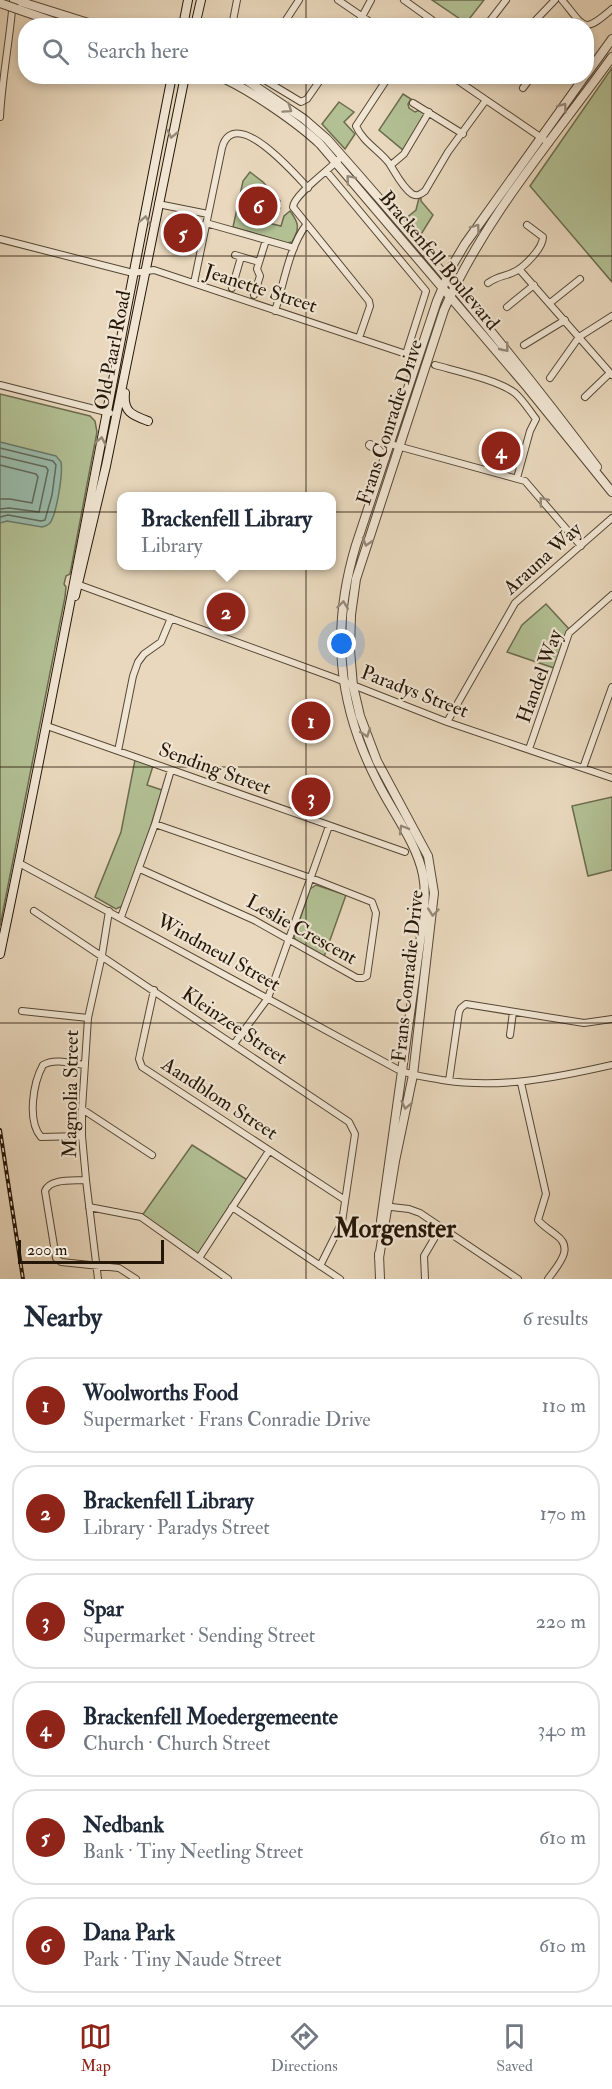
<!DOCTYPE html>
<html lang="en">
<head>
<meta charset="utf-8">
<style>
  :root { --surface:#fff; --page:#f2f2f3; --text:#1f2937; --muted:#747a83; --line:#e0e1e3; --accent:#8f2418 }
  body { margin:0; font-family:"IM FELL Double Pica",serif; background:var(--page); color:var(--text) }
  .scale { position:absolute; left:18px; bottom:15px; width:146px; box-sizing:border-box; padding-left:6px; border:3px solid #241708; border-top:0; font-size:16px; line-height:21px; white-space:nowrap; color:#241708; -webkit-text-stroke:4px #f1e6d4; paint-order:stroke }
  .you { position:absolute; left:342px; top:644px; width:21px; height:21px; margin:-15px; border:4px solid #fff; border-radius:50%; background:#1a73e8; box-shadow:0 0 0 9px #1a73e833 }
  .badge { display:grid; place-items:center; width:39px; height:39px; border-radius:50%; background:var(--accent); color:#fff; font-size:20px; font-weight:700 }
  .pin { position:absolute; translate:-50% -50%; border:3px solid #fff; box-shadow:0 2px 6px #0006 }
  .popup { position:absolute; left:117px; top:492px; width:219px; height:78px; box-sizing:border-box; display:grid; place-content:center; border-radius:12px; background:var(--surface); filter:drop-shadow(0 2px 4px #0005); font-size:20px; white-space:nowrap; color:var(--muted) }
  .popup b { font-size:22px; color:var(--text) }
  .popup::after { content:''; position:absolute; left:50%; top:100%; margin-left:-12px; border:12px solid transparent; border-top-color:var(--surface) }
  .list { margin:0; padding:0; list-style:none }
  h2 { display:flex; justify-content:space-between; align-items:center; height:78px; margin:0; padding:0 24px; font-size:26px }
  h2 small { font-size:20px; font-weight:400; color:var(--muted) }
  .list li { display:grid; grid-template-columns:39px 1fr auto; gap:18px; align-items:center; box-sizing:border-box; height:96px; margin:0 12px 12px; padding:0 12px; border:2px solid var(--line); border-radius:24px }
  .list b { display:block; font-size:22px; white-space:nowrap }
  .list p { margin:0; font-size:20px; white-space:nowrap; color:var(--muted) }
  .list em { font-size:20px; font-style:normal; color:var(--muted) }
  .icon { flex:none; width:33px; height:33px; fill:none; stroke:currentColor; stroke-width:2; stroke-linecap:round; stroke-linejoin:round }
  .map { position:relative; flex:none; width:612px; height:1279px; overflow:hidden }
  .search { position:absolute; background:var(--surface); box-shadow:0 3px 9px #0003; left:18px; right:18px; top:18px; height:66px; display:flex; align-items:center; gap:15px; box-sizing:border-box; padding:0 21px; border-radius:24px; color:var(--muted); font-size:22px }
  .sheet { height:726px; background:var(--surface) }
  nav { display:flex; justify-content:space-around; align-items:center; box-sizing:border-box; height:84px; border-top:2px solid var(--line); background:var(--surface); font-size:16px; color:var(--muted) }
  nav a { display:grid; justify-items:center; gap:3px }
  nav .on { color:var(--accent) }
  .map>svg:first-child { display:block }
  .green { fill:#b2c094; stroke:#6b6c4e; stroke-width:1.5 }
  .water { fill:#99bbab; stroke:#6a796a; stroke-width:1.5 }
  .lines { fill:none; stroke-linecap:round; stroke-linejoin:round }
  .shore { stroke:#5e695a; stroke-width:1.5 }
  .minor-casing { stroke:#554735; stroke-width:8 }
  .tertiary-casing { stroke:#554735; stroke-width:10 }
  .secondary-casing { stroke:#241708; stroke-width:10 }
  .minor { stroke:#f1e6d4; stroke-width:6 }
  .tertiary { stroke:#f1e6d4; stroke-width:8 }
  .secondary { stroke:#f1e6d4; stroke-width:8 }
  .rail-casing { stroke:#241708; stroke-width:4 }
  .rail { stroke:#f1e6d4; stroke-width:1.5; stroke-dasharray:4.5; stroke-linecap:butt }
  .tertiary-bridge-casing { stroke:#554735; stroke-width:10; stroke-linecap:butt }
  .tertiary-bridge { stroke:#f1e6d4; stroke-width:8 }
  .oneway { stroke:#958978 }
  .grid { fill:none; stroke:#241708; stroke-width:1.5; stroke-opacity:0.55 }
  .labels { text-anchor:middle; stroke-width:4.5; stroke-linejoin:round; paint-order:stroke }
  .street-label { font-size:20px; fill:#241708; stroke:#f1e6d4 }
  .district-label { font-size:26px; font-weight:bold; fill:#241708; stroke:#f1e6d4 }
</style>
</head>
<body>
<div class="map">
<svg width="612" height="1279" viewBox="0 0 612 1279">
  <rect width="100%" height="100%" fill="#e9d8bd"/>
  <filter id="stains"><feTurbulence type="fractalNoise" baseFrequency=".00333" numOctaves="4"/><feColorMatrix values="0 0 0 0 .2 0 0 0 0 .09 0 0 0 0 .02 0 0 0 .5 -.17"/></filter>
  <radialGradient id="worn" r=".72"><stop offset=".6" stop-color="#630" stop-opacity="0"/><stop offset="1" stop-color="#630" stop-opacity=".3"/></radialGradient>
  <!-- green -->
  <path class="green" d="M432 0H484L466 23Z
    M612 68V282L530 186Z
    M403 94 411 99 408 104 409 108 415 112 420 110 425 114 403 150 379 130Z
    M339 102 354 112 344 122 355 134 345 149 322 124Z
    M250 172 263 182 280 201 276 204 280 208 275 216 271 214 268 223 281 226 284 216 290 211C299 223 300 228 292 242L287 243 233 227 243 181Z
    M419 198H421V201L433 215 420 236 405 219 416 210Z
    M0 394 90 416 95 421 97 432 70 574 66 576 64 584 66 587 65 597 0 926Z
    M546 604 569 629 554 668 507 652 522 625Z
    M135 760 153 766 147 785 162 790 150 829 122 906 116 909 95 897 121 832Z
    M612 797V870L588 876 572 806Z
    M316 885 346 895 324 957 296 941 294 937 310 889Z
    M192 1145 249 1181 199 1258 141 1217Z"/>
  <!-- water -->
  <path class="water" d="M0 442 56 456 61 462C63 473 57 513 50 523 47 526 45 526 42 527L7 521 0 523Z"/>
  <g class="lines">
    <!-- shore -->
    <path class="shore" d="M0 448 53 461 56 465 52 495 45 520 41 521 8 515 0 517
      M0 456 46 467 48 470 39 512 9 508 0 509
      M0 465 36 474 38 477 32 503 10 499H0"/>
    <!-- minor casing -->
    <g class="minor-casing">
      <path id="minor" d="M338 0 376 26
        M404 0 432 20 434 26
        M562 0C585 27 582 35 612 9
        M232 26 237 0
        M282 26 299 0
        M357 26 371 0
        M486 26 506 0
        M530 26 555 0
        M258 76 301 102 307 99 323 76
        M389 76 356 126C363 142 379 150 389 163 395 172 402 187 412 194 417 197 421 194 425 191L448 152 486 100
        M451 76 549 143
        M523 88 532 76
        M413 103 463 134
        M0 117C2 78 10 39 13 0
        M342 156C332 168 294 194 293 207L369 301 370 306 359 338
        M391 165 404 154 429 112
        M158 204 208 214
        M206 223 294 248
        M0 239 133 273 154 270 406 354 426 291 327 172
        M235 255 259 262
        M519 269 612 375
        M194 283 222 148C223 144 225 139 229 136 249 121 296 175 308 188
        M488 283C499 275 505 277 516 271 525 266 543 248 543 237L527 225
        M232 288 241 257
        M254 295 260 276 257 269 266 240
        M550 303 580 279
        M507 307 534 285
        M275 311C284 283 289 248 306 225
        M524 345 565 320
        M435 365C456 371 498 380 515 393 523 400 529 410 536 419L530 431 517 478
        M550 378 579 337 612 316
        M0 385 110 413
        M585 397 610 373
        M390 444 525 481 581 546
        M74 583 335 678 447 722 612 778
        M447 722 515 603 612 518
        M47 726 405 852
        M529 749 569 633 612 595
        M118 751 133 676 138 662 144 654 161 642 171 618
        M583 768 612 687
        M19 863 397 1069C411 1076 426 1077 442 1080 500 1089 555 1078 612 1065
        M140 869 254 920 357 978H363L367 976 376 913 372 902 311 878 155 824
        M34 911 349 1122 355 1134 342 1222 320 1266
        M121 917 155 824 171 770
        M154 990 139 1059 142 1067 345 1200
        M22 1011 88 1018
        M510 1035 513 1012
        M234 1044 268 998 329 826
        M449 1081 459 1012 461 1008 466 1004 584 1023 612 1019
        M521 1083 546 1194 538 1220C543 1226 550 1230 556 1235 575 1248 558 1265 548 1279
        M82 1109 152 1155
        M82 1136 41 1137C27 1121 33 1083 43 1065 54 1058 71 1063 84 1065
        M86 1180C73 1181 50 1178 45 1191L56 1258 61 1262 119 1268 136 1279
        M383 1206 409 1209 420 1213 518 1279
        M89 1207 141 1217 228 1279
        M232 1207 340 1279
        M199 1258 269 1151
        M98 1279 86 1180 82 1136V1109L88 1018 102 955 109 911
        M425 1279 424 1256 441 1227"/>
    </g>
    <!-- tertiary casing -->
    <g class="tertiary-casing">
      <path id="tertiary" d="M15 0 98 26
        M17 9 66 26
        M586 75 612 39
        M218 76C246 87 298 123 320 144L527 387 612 492
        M240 76 304 119 327 139C421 245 512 353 597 467
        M370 445 378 450 385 458
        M381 1221 423 921C425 905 426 890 423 875 417 843 391 810 377 781 337 703 331 628 356 545L437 301 452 266 465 244 585 76
        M379 1254 380 1279
        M379 1258 395 1161 413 1075 434 893 428 856 377 761 360 716 353 686 350 650 351 615 356 579 444 310C485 217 553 139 612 57"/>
    </g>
    <!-- secondary casing -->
    <g class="secondary-casing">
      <path id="secondary" d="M183 26 188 0
        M195 26 201 0
        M125 393C123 412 132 415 148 421
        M75 596 106 466 185 76
        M0 954C61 662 114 369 172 76"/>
    </g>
    <!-- minor -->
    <use href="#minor" class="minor"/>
    <!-- tertiary -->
    <use href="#tertiary" class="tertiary"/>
    <!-- secondary -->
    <use href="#secondary" class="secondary"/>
    <!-- rail casing -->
    <g class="rail-casing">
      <path id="rail" d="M0 1130 23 1279"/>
    </g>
    <!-- rail -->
    <use href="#rail" class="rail"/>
    <!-- tertiary-bridge casing -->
    <g class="tertiary-bridge-casing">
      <path id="tertiary-bridge" d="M0 3 17 9"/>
    </g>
    <!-- tertiary-bridge -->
    <use href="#tertiary-bridge" class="tertiary-bridge"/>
  </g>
  <!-- one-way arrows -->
  <defs><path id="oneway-chevron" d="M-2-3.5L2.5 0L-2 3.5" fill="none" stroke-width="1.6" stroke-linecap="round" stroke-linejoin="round" transform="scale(1.5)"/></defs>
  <g class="oneway">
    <use href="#oneway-chevron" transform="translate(563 107) rotate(-54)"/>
    <use href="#oneway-chevron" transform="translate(288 109) rotate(34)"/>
    <use href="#oneway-chevron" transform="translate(172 134) rotate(103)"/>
    <use href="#oneway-chevron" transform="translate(350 179) rotate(-130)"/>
    <use href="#oneway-chevron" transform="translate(145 220) rotate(-79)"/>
    <use href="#oneway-chevron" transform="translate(476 228) rotate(-54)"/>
    <use href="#oneway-chevron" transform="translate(505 348) rotate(51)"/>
    <use href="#oneway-chevron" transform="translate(101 441) rotate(-79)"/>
    <use href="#oneway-chevron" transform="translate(543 501) rotate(-130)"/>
    <use href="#oneway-chevron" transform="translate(367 542) rotate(108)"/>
    <use href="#oneway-chevron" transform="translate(343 605) rotate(-83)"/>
    <use href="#oneway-chevron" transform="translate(366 733) rotate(71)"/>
    <use href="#oneway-chevron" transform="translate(403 829) rotate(-120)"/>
    <use href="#oneway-chevron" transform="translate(433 912) rotate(96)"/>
    <use href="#oneway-chevron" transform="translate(406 1105) rotate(102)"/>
  </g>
  <!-- grid -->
  <path class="grid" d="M306 0V26M306 76V1279M0 256H612M0 512H612M0 767H612M0 1023H612"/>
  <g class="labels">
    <!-- street labels -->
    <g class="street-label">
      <text transform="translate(440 260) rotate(50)" y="7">Brackenfell Boulevard</text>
      <text transform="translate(261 288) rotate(18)" y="7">Jeanette Street</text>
      <text transform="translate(112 350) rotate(-79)" y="7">Old Paarl Road</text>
      <text transform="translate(389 422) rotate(-72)" y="7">Frans Conradie Drive</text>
      <text transform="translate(542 558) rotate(-42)" y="7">Arauna Way</text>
      <text transform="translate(539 676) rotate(-70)" y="7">Handel Way</text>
      <text transform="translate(415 691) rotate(21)" y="7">Paradys Street</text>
      <text transform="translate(215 768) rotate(20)" y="7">Sending Street</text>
      <text transform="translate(302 929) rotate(29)" y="7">Leslie Crescent</text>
      <text transform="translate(219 952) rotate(29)" y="7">Windmeul Street</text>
      <text transform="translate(407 976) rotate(-84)" y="7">Frans Conradie Drive</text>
      <text transform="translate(235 1025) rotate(34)" y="7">Kleinzee Street</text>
      <text transform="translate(70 1094) rotate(-89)" y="7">Magnolia Street</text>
      <text transform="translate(220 1098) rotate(33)" y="7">Aandblom Street</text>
    </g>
    <!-- district labels -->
    <g class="district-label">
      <text x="395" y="1237">Morgenster</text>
    </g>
  </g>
  <rect width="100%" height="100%" filter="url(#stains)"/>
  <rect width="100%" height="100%" fill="url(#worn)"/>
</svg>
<div class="scale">200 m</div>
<div class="you"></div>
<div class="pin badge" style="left:311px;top:721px">1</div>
<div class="pin badge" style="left:226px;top:612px">2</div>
<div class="popup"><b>Brackenfell Library</b>Library</div>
<div class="pin badge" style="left:311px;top:797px">3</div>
<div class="pin badge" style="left:501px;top:451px">4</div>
<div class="pin badge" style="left:183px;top:233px">5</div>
<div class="pin badge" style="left:258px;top:206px">6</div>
<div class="search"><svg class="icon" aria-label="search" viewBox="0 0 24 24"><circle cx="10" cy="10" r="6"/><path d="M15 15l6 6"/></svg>Search here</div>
</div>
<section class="sheet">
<h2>Nearby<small>6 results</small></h2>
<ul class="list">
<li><span class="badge">1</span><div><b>Woolworths Food</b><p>Supermarket · Frans Conradie Drive</p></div><em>110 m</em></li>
<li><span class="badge">2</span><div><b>Brackenfell Library</b><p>Library · Paradys Street</p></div><em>170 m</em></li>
<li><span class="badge">3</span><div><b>Spar</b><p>Supermarket · Sending Street</p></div><em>220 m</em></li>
<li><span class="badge">4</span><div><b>Brackenfell Moedergemeente</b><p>Church · Church Street</p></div><em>340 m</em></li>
<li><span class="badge">5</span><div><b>Nedbank</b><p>Bank · Tiny Neetling Street</p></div><em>610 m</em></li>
<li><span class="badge">6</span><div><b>Dana Park</b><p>Park · Tiny Naude Street</p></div><em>610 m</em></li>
</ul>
</section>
<nav>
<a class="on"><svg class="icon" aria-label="map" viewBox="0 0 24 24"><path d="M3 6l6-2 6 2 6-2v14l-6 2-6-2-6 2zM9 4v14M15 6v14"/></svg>Map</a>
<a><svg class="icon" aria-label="directions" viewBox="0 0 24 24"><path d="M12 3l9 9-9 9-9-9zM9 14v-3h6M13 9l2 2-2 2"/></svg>Directions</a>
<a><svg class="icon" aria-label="saved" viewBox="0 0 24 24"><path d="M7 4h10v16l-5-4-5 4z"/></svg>Saved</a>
</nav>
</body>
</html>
